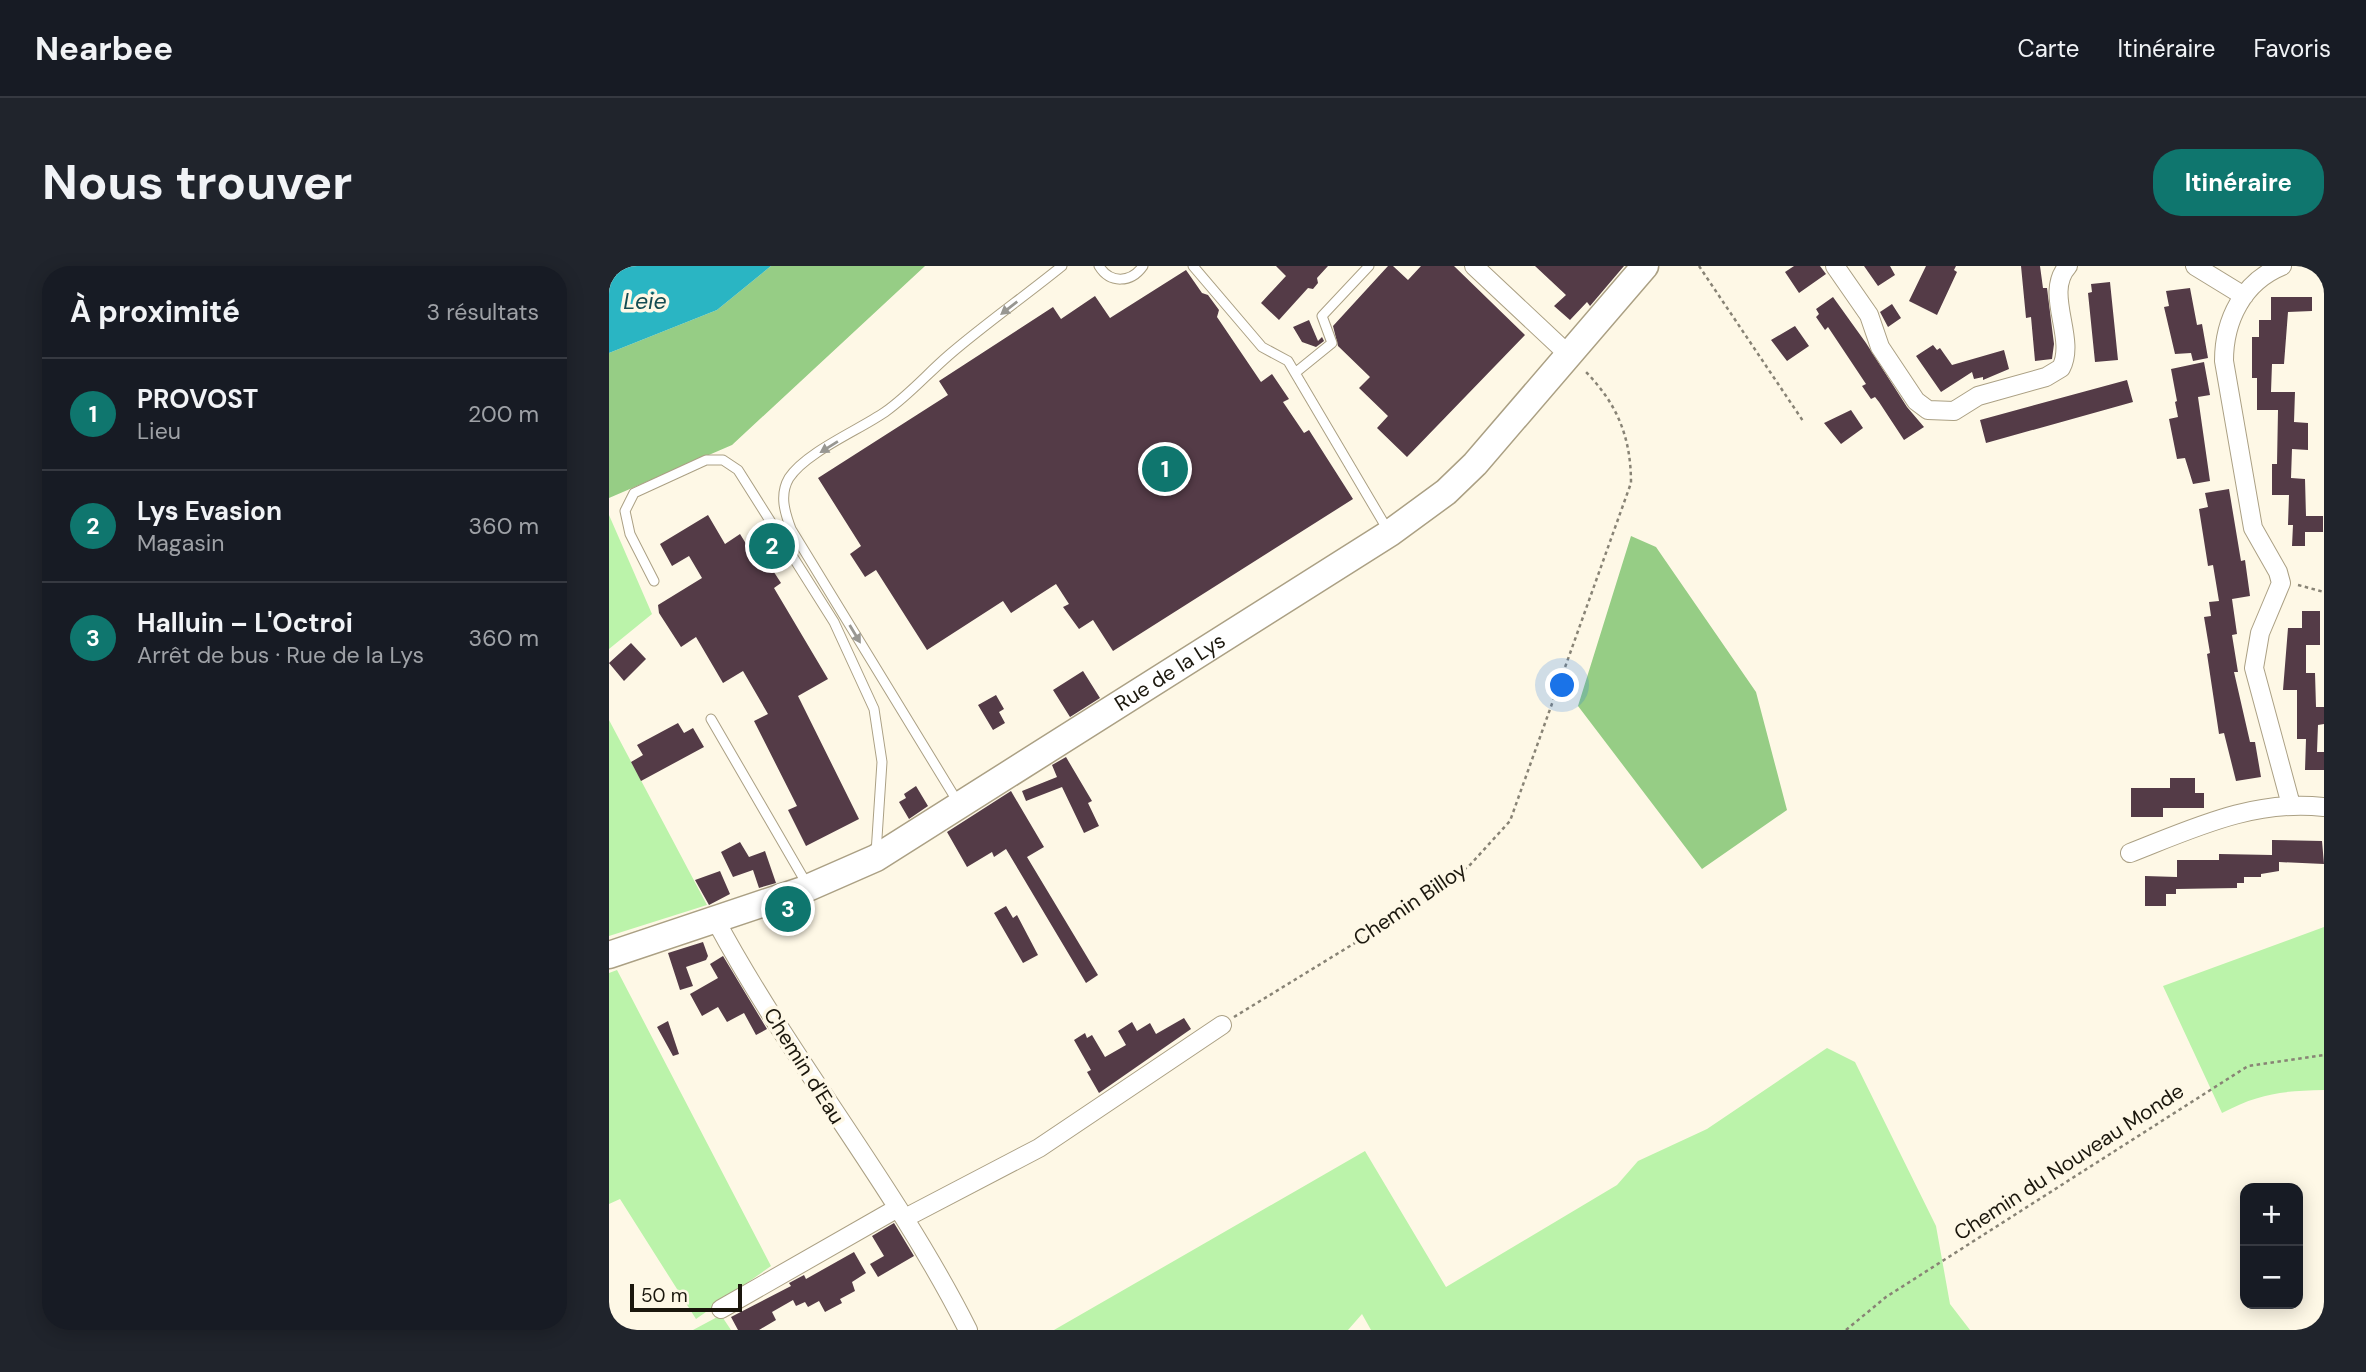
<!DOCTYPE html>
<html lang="fr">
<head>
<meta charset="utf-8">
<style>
  :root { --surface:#171b24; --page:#20242c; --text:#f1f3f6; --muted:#9ea1a6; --line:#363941; --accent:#0f766e }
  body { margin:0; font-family:"DM Sans",sans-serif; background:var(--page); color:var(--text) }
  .controls { position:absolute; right:21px; bottom:21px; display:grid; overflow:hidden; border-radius:14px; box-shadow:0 4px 18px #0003 }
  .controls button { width:63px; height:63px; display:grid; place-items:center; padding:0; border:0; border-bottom:2px solid var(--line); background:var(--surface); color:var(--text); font:35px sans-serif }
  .scale { position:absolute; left:21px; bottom:18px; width:112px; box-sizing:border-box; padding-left:7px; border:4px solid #1b170d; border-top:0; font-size:19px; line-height:24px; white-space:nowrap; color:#1b170d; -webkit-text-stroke:5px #fef8e6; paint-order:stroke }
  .you { position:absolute; left:954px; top:420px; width:24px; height:24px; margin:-18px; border:5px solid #fff; border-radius:50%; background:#1a73e8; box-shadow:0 0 0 10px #1a73e833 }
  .badge { display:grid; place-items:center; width:46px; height:46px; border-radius:50%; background:var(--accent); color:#fff; font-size:23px; font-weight:700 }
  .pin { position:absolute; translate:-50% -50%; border:4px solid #fff; box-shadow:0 2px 7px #0006 }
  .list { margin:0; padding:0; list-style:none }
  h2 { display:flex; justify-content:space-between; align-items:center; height:91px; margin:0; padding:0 28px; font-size:30px }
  h2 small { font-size:23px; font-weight:400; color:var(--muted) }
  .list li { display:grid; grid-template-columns:46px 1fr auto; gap:21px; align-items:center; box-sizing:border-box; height:112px; padding:0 28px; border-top:2px solid var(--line) }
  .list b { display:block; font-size:26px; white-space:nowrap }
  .list p { margin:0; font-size:23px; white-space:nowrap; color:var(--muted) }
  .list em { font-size:23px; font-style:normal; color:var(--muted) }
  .map { position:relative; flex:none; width:1715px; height:1064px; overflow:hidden; border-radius:28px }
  header { display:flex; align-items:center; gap:42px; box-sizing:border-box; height:98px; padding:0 35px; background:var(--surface); border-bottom:2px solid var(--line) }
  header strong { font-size:33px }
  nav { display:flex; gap:38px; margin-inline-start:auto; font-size:24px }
  .intro { display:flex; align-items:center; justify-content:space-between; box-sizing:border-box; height:168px; padding:0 42px }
  h1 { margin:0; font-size:49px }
  .button { padding:18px 32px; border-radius:28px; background:var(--accent); color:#fff; font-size:24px; font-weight:700 }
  main { display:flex; gap:42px; padding:0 42px }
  aside { flex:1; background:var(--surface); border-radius:28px; box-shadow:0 4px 18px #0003 }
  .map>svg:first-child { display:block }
  .green { fill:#bbf3aa }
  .forest { fill:#96cd85 }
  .water { fill:#2ab5c3 }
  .building { fill:#543b47 }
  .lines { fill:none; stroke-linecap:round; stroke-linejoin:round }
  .service-casing { stroke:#aba084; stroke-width:11 }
  .minor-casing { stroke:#aba084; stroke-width:20 }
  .secondary-casing { stroke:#aba084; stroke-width:29 }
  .path { stroke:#888375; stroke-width:2.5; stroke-dasharray:3.5 3.5; stroke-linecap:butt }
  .service { stroke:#fff; stroke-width:9 }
  .minor { stroke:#fff; stroke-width:18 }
  .secondary { stroke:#fff; stroke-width:26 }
  .oneway { fill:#989792 }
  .labels { text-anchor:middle; stroke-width:7; stroke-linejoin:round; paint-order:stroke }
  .street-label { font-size:21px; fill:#1b170d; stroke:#fef8e6 }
  .water-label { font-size:23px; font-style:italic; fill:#144c52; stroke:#fef8e6 }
</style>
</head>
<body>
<header>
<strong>Nearbee</strong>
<nav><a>Carte</a><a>Itinéraire</a><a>Favoris</a></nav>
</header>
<div class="intro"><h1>Nous trouver</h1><a class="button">Itinéraire</a></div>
<main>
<aside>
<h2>À proximité<small>3 résultats</small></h2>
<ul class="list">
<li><span class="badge">1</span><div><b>PROVOST</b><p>Lieu</p></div><em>200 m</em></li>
<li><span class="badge">2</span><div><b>Lys Evasion</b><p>Magasin</p></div><em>360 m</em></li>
<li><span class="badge">3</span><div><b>Halluin – L'Octroi</b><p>Arrêt de bus · Rue de la Lys</p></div><em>360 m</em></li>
</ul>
</aside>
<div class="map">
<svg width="1715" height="1064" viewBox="0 0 1715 1064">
  <rect width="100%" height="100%" fill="#fef8e6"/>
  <!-- green -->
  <path class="green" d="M0 249 43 348 0 383Z
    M0 454 98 639 0 670Z
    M1715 661V824C1673 825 1651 827 1613 847L1554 720Z
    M8 704 162 1000 87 1053 11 933 0 938V707Z
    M1218 782 1246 796 1327 960 1341 1038 1361 1064H762L753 1048 739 1064H445L756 885 837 1021 1008 919 1029 895 1098 863Z
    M112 1049 122 1064H84Z"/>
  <!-- forest -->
  <path class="forest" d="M162 0H316L123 179 0 232V87L108 44Z
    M1022 270 1047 281 1147 426 1178 544 1093 603 969 440Z"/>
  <!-- water -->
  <path class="water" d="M0 0H162L108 44 0 87Z"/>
  <!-- building -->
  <path class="building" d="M667 0H719L708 12 709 17 704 23 699 22 670 54 652 37 677 10Z
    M779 0H784L799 14 812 0H845L916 69 798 191 768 162 779 150 750 122 761 111 729 80 724 60Z
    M926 0H1015L981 40 978 36 961 54 945 40 957 29Z
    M1185 0H1211L1217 8 1190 27 1176 6Z
    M1255 0H1281L1286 9 1269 20Z
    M1317 0H1347L1345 4 1348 6 1328 49 1300 35Z
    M1412 0H1431L1434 22H1438L1445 78 1443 93 1426 95 1422 51 1417 52Z
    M577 4 593 27 599 29 610 44 608 51 652 116 663 108 680 133 674 136 695 167 700 164 744 233 504 385 484 354 470 363 454 341 460 338 447 318 402 347 394 335 318 384 267 304 256 311 241 288 252 280 209 212 339 129 330 115 444 41 452 53 486 30 501 52Z
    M1501 16 1509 94 1486 96 1479 27 1483 26 1482 18Z
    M1581 22 1588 59 1593 58 1599 92 1584 95 1582 87 1566 88 1555 41 1560 40 1557 25Z
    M1224 31 1257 77 1298 141 1315 161 1295 174 1270 136 1266 131 1262 133 1253 120 1257 118 1219 61 1216 64 1207 51 1210 48 1207 43Z
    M1662 31H1703V45L1679 46 1675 98H1663L1662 126H1686L1685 156 1699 157V184L1683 183 1682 212 1696 213 1697 250H1714V266H1696V280H1683L1684 259H1679L1680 229H1663V198H1668L1669 144H1648V112H1643V71H1650V54H1662Z
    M1283 38 1292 52 1279 61 1271 46Z
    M700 54 709 75 713 71 715 75 707 81 693 76 684 61Z
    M1186 60 1200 80 1178 95 1162 74Z
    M1324 79 1328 84 1331 82 1343 99 1395 84 1400 103 1374 114V111L1365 113 1363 106 1332 126 1307 90Z
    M1595 96 1601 129 1589 131 1601 215 1584 218 1576 192 1568 193 1560 153 1569 151 1566 136 1568 135 1562 103Z
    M1518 114 1524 136 1377 177 1371 154Z
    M1242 144 1254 162 1232 178 1215 157Z
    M1620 223 1632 295 1636 294 1641 330 1623 333 1628 368 1623 369 1629 406H1625L1641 476H1646L1652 511 1627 515 1615 467 1610 468 1598 388 1601 387 1595 351 1602 350 1600 336 1610 335 1604 299 1599 300 1590 243 1599 241 1596 227Z
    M99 249 116 278 131 268 154 305 161 300 172 317 165 322 219 413 189 430 250 553 197 580 179 544 188 540 145 455 159 448 134 405 114 417 87 371 72 381 50 347 49 339 93 312 80 290 63 300 51 278Z
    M1693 345H1711V379H1697V407H1706L1707 441H1715V458L1709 459 1708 486H1715V504H1696L1697 473H1688V424H1674L1679 362H1693Z
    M22 377 37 393 15 415 0 397Z
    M474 405 491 432 461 451 444 424Z
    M387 429 395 443 390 446 396 457 384 464 369 439Z
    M69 457 75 467 84 462 95 481 32 515 22 496 34 489 28 479Z
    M457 491 483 535 479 537 490 560 475 567 453 521 417 535 413 525 448 511 443 499Z
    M1561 512H1586V527H1595V542H1554V551H1522V522H1561Z
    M307 520 319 540 300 553 290 536 297 532 295 528Z
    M402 525 435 581 418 591 489 709 477 717 397 583 385 591 383 586 358 601 338 566Z
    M1663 574 1713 575 1715 598 1670 596V605L1652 608V611H1635V617H1628V622L1567 623V628H1557V640H1536V610L1568 611V594H1610V588L1663 589Z
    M131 576 140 591 156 585 167 617 150 622 144 604 124 611 112 586Z
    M111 605 121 628 100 639 86 614Z
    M397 640 404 652 408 649 429 689 414 697 385 647Z
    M94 676 99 690 97 694 77 701 84 720 71 724 59 687Z
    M114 690 158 763 147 769 135 747 118 756 109 741 93 750 81 728 109 712 101 698Z
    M575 752 582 763 490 827 478 806 482 804 465 774 476 767 478 772 483 769 496 791 517 779 509 765 523 756 528 765 541 757 547 768Z
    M59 755 70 788 64 790 48 761Z
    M285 957 305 990 269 1011 261 998 275 990 263 970Z
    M245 986 257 1007 243 1016 246 1025 231 1033 233 1037 216 1046 210 1035 199 1041 196 1036 187 1040 184 1034 163 1046 167 1054 150 1064H129L122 1051 182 1020 180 1017 195 1009 197 1013Z"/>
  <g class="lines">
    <!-- service casing -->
    <g class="service-casing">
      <path id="service" d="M490 0C501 18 522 17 534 0
        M584 0 653 81 679 95 780 266
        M686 107 723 77 713 50 760 0
        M45 315 21 268 16 245 25 227 97 194H114L129 204 225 356 265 443 273 496 267 587
        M102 453 199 620
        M350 538 182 263C176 247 170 229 180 212 197 186 250 164 276 146 300 129 318 108 340 89 376 58 416 30 453 0"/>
    </g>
    <!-- minor casing -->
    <g class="minor-casing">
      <path id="minor" d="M865 0 961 90
        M1226 0 1260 49 1271 81 1307 135 1319 144 1345 145 1369 130 1437 111 1452 102C1468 72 1434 27 1459 0
        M1586 0 1635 30
        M1673 0C1634 16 1615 54 1615 95L1644 262 1669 306 1672 317 1651 367 1645 402 1682 539
        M1521 587C1585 562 1645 533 1715 541
        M107 655C183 796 287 921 359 1064
        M296 952 430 882 613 759
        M112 1043 287 943"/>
    </g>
    <!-- secondary casing -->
    <g class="secondary-casing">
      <g id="secondary">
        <path id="s1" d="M0 689 194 624 267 592 781 267 837 226 866 198 1036 0"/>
      </g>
    </g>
    <!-- path -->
    <path class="path" d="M1090 0 1194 155
      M1689 319 1715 326
      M625 751 803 642 860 600 901 555 1022 217C1022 171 1008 137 975 104
      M1237 1064 1277 1031 1639 800 1715 789"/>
    <!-- service -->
    <use href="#service" class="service"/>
    <!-- minor -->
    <use href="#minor" class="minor"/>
    <!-- secondary -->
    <use href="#secondary" class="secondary"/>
  </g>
  <!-- one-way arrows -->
  <defs><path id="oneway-solid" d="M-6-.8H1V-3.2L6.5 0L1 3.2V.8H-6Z" transform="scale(1.75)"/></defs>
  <g class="oneway">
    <use href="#oneway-solid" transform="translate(400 42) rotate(142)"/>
    <use href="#oneway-solid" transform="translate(220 181) rotate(148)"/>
    <use href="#oneway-solid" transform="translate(246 368) rotate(59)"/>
  </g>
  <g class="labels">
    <!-- street labels -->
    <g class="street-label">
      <text dy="7" stroke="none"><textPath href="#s1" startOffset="632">Rue de la Lys</textPath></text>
      <text transform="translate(801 638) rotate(-34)" y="7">Chemin Billoy</text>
      <text transform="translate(195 800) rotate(58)" y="7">Chemin d'Eau</text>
      <text transform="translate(1460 896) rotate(-33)" y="7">Chemin du Nouveau Monde</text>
    </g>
    <!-- water labels -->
    <g class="water-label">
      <text x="36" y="43">Leie</text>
    </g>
  </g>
</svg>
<div class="controls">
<button>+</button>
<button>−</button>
</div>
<div class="scale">50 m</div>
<div class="you"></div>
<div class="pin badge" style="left:556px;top:203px">1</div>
<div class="pin badge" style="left:163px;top:280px">2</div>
<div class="pin badge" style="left:179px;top:643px">3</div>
</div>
</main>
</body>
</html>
